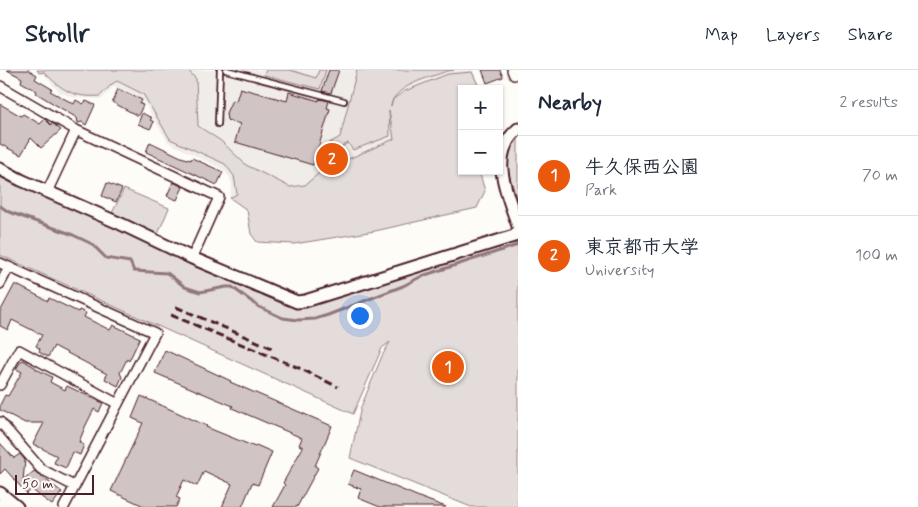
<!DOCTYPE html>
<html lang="en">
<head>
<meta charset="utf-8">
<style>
  :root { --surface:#fff; --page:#f6f6f7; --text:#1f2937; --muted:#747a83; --line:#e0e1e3; --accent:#ea580c }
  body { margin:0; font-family:Mynerve,"Klee One",sans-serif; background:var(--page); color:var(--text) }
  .controls { position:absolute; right:15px; top:15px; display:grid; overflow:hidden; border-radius:0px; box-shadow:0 1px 4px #0004 }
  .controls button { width:45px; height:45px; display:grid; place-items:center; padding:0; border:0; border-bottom:1px solid var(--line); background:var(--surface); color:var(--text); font:25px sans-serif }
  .scale { position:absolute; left:15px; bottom:12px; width:79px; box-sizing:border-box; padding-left:5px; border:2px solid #4a1f2b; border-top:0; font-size:14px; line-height:18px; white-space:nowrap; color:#4a1f2b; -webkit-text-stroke:4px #fdfcf7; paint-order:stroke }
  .you { position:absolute; left:359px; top:245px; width:18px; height:18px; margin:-12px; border:4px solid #fff; border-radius:50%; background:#1a73e8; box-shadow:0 0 0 8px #1a73e833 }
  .badge { display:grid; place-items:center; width:32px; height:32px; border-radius:50%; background:var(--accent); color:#fff; font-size:16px; font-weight:700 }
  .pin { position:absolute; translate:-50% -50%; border:2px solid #fff; box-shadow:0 1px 5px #0006 }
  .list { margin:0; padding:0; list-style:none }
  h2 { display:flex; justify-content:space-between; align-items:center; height:65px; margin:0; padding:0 20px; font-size:21px }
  h2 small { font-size:16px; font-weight:400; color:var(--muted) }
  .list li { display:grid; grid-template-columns:32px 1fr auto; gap:15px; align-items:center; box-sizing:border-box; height:80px; padding:0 20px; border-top:1px solid var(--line) }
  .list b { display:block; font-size:19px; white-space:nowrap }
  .list p { margin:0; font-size:16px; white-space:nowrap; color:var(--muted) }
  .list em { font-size:16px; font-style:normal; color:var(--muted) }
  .map { position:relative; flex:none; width:518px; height:437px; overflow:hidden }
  header { display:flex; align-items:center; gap:30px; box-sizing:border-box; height:70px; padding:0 25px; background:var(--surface); border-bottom:1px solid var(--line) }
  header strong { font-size:24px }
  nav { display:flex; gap:28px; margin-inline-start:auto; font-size:18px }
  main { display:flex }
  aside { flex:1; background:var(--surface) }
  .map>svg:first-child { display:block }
  .built { fill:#f0ece8 }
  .green { fill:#e3dcda; stroke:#967e82 }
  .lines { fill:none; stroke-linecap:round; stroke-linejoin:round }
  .stream { stroke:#91777b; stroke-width:3 }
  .building { fill:#d0c5c4; stroke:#4a1f2b }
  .lane-casing { stroke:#4a1f2b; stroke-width:8 }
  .street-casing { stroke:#4a1f2b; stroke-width:12 }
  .secondary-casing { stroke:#4a1f2b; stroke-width:15 }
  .lane { stroke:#fdfcf7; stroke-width:4.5 }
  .street { stroke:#fdfcf7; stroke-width:9 }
  .secondary { stroke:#fdfcf7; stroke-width:11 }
  .rail { stroke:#4a1f2b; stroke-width:3; stroke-dasharray:8 4; stroke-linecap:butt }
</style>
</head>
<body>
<header>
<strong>Strollr</strong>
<nav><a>Map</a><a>Layers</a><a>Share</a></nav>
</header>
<main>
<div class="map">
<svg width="518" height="437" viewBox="0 0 518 437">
  <rect width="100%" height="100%" fill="#fdfcf7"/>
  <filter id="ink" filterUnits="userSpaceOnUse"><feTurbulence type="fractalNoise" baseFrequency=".02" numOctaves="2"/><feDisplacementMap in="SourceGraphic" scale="10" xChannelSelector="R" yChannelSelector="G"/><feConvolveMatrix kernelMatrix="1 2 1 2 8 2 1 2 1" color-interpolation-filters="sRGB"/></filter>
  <g filter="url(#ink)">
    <!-- built -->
    <path class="built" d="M37 0H473L481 19H462V101H479L485 120 478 138 296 174 257 172 251 164 247 140 230 128 232 115 230 108 224 100 168 72 142 29 115 17H113L102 29 72 27 59 22 45 5 39 3Z"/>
    <!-- green -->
    <path class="green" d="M37 0H188L196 9 198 56 221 71 246 95 290 117 305 115 324 99C330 99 333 98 337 94L394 69 389 40 390 66 353 80 348 73 337 80 328 74 340 67 357 0H454L447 1C429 8 394 15 391 36L393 29 405 21 448 4 472 2 480 19H462V101H479L485 121 477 138 375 161 294 174 257 172 251 164 247 140 230 128 237 124 234 106 225 94 170 69 143 24 117 11 112 14 100 26C73 28 62 20 44 2L39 3Z
      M266 0H290L316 8 319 0H326L320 19 264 5Z
      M518 67V133C511 108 499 90 518 67Z
      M0 105 297 238 370 218 499 176 500 182 518 173V437H471L350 388 361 337 382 286 390 272 382 278 353 344 0 185Z
      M124 119 169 138 158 164 112 143Z"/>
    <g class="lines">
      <!-- stream -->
      <path class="stream" d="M0 136 9 142 71 164 92 174 106 188 130 192 134 201 167 203 185 217 200 222 226 217H232L259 237 283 248 298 250 315 249 328 245 403 216 422 206 518 175"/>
    </g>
    <!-- building -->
    <path class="building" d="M7 0H29L37 5 35 9 52 19 50 21 74 34 76 30 83 34 86 31 95 35 86 55 82 52 78 53 77 48 36 23 37 21 21 12 22 8Z
      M329 0H339L331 23 322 21Z
      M482 0H500L503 7 487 13Z
      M240 18 287 31 289 22 319 31V29L329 31 327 38 330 39 313 95 235 72 240 54 227 50 226 43 232 30 236 31Z
      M118 19 142 30 140 34 143 35 138 46 112 32Z
      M0 34 21 46 23 44 40 54 45 49 51 55 52 53 61 60 41 78 31 68 21 85 0 74Z
      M142 43 152 48 150 50 154 52 150 59 138 54Z
      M150 72 181 87 191 90 192 88 223 102 217 115 146 82Z
      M173 112 183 117 177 130 167 126Z
      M107 113 122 119 116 132 102 126Z
      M15 214 48 231 49 228 78 242 79 240 86 243 84 247 110 260 113 255 140 268 129 291 127 289 120 303 122 307 118 316 105 309 107 304 54 276 48 287 39 282 40 279 36 276 42 265 12 250 8 260 0 256V242Z
      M165 280 231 311 230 312 332 356 315 396 318 398 297 437H273L285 415 283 413 303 377 299 375 302 368 232 338 233 336 155 303Z
      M23 290 36 298V299L52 307 50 312 65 320 67 316 103 333 99 342 94 339 85 357 79 372 84 375 80 385 73 382 66 398 54 393 57 386 33 374 44 353H25L0 340V335L5 325 8 326 22 302 16 299 21 291Z
      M141 326 207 356 206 357 255 377 256 375 272 382 258 415 252 413 242 437H222L232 414 204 401 197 416 184 410 176 427 180 429 176 437H146L111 421 143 353 132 348Z
      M0 373 14 388 20 384 25 390 23 411 34 401 62 422 52 435 31 419 27 424 5 399 0 404Z
      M354 400 424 429 446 437H380L358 428 361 419 348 414Z"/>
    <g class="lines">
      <!-- lane casing -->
      <g class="lane-casing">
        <path id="lane" d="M226 0 344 31
          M218 54 220 0"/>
      </g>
      <!-- street casing -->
      <g class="street-casing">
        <path id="street" d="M512 0 514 5 518 2
          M0 16 76 60 219 127 192 188
          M47 122 76 60
          M0 193 155 263 64 437
          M0 214 9 197
          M0 315 19 280 118 334
          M0 352 41 399 74 416"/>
      </g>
      <!-- secondary casing -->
      <g class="secondary-casing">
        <path id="secondary" d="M518 59C487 85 508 125 518 156
          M0 99 21 110 121 154 192 188 297 232 305 231 514 166 518 162
          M0 423 17 437
          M0 435 3 437"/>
      </g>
      <!-- lane -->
      <use href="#lane" class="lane"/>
      <!-- street -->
      <use href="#street" class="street"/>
      <!-- secondary -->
      <use href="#secondary" class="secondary"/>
      <!-- rail -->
      <path class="rail" d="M176 237 272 278
        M171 245 299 298 338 317"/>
    </g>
  </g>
</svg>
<div class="controls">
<button>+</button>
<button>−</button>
</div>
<div class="scale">50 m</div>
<div class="you"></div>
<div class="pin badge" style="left:448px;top:297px">1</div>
<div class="pin badge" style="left:332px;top:89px">2</div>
</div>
<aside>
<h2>Nearby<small>2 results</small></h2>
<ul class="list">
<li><span class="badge">1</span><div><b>牛久保西公園</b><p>Park</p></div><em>70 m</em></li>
<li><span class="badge">2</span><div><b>東京都市大学</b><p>University</p></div><em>100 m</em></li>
</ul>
</aside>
</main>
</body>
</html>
